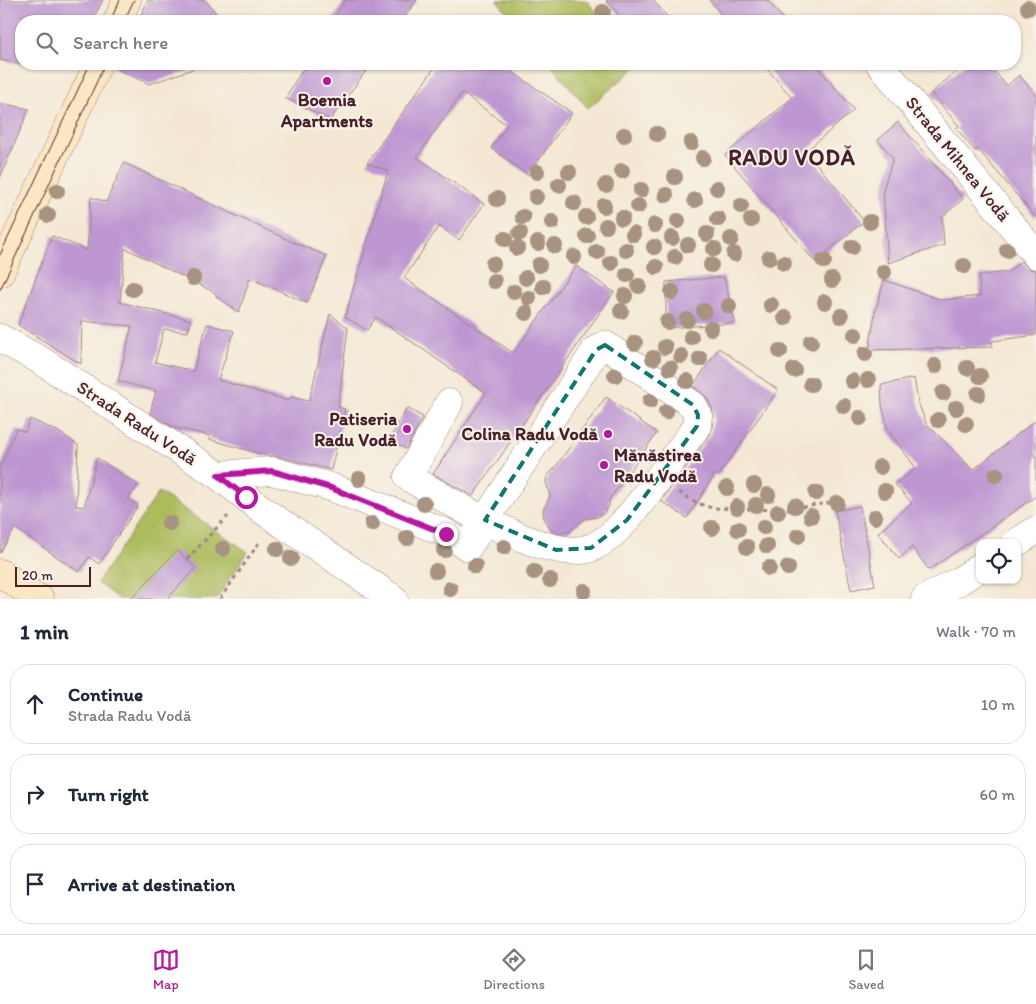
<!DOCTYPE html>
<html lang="en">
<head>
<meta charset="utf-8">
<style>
  :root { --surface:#fff; --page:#f2f2f3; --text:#1f2937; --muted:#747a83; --line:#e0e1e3; --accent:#b5179e }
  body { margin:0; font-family:Itim,sans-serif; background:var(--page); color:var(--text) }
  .controls { position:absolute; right:15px; bottom:15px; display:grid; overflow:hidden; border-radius:10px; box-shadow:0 1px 4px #0004 }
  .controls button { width:45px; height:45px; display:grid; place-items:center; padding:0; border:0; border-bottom:1px solid var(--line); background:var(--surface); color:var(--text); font:25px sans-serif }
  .scale { position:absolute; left:15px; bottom:12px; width:76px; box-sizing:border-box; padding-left:5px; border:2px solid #4a1f2b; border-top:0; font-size:14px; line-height:18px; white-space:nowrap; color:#4a1f2b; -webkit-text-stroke:4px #f7f3e8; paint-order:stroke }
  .stop { position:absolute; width:15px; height:15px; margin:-11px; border:4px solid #b5179e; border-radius:50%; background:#fff }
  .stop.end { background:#b5179e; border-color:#fff; box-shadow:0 1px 5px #0008 }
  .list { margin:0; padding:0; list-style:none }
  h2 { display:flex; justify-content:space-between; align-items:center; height:65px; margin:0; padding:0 20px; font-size:21px }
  h2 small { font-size:16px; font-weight:400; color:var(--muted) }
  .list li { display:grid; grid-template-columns:32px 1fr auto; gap:15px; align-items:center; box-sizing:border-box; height:80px; margin:0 10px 10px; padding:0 10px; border:1px solid var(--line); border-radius:20px }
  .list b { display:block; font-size:19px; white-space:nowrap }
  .list p { margin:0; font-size:16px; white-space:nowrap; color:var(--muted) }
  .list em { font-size:16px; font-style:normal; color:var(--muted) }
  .icon { flex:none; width:28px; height:28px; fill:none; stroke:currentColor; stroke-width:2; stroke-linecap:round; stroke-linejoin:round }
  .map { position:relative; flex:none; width:1036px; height:599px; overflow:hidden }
  .search { position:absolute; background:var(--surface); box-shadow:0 1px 4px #0004; left:15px; right:15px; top:15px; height:55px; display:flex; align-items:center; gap:12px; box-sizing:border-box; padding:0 18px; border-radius:20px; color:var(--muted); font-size:19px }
  .sheet { height:335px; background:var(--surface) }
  nav { display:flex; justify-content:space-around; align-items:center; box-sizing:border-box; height:70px; border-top:1px solid var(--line); background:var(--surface); font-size:14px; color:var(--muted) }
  nav a { display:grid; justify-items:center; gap:2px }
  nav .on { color:var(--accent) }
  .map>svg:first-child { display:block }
  .green { fill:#adbb5d; stroke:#7c6d44 }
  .building { fill:#be97d2 }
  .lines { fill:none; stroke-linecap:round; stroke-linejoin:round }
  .minor-casing { stroke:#9f8480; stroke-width:29 }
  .secondary-casing { stroke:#9f8480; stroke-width:29 }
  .path { stroke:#9f8480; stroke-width:3; stroke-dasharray:4 4; stroke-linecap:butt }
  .minor { stroke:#fff; stroke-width:28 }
  .secondary { stroke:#fbe7c3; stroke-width:28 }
  .tram { stroke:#4a1f2b; stroke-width:1 }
  .tree { fill:#a7937f }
  .route { stroke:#b5179e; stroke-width:6 }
  .marked { fill:none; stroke:#0f766e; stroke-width:4; stroke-dasharray:10 6; stroke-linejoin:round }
  .poi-dot { fill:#b5179e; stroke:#f7f3e8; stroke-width:2 }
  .labels { text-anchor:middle; stroke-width:4; stroke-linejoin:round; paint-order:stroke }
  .poi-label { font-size:18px; font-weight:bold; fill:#4a1f2b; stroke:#f7f3e8; text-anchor:end }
  .street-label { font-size:18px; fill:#4a1f2b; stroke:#f7f3e8 }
  .district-label { font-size:22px; font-weight:bold; letter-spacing:1px; fill:#4a1f2b; stroke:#f7f3e8 }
</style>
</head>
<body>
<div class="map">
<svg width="1036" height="599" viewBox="0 0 1036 599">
  <rect width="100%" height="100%" fill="#f7f3e8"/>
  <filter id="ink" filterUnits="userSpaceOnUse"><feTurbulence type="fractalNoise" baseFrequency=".02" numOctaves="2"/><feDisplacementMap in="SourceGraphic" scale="10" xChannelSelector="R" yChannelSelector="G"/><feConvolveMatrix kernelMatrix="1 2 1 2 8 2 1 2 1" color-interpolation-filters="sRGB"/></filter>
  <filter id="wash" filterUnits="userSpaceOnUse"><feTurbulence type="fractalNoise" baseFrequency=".0096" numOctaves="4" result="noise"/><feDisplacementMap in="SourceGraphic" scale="20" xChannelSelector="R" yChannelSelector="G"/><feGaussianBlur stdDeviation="1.12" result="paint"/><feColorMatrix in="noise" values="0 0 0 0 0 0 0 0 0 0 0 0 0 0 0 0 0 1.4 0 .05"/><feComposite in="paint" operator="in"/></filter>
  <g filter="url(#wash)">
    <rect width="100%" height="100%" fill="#f4e8d4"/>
    <!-- green -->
    <path class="green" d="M497 0H586L604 21H514Z
      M550 64H640L588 108Z
      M159 492 248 552 216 599H119L97 583Z"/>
    <g id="blocks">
      <!-- building -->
      <path class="building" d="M0 0H103L92 21 21 16V64L0 60Z
        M148 0H205L223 21H138Z
        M345 0H417L401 21H332Z
        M606 0H653L671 21H624Z
        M709 0H767L785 21H727Z
        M113 64H198L199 67 149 84 113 67Z
        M306 64H371L330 120 285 98Z
        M437 64H501L572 113 528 175 491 148 507 125 462 93 417 157 484 204 459 240 439 226 404 278 513 353 576 266 614 292 473 496 433 474 486 393 376 317 367 330 345 317 388 171 367 163Z
        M763 64H815L854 110 806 151 864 221 815 262 725 155 792 98Z
        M965 64H988L1007 86 1019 75 1036 95V218L978 149 975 151 956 128 959 126 931 93Z
        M0 103 29 109 0 178Z
        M898 122 963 199 942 217 944 245 888 263 883 190 893 158 878 140Z
        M124 163 286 239 327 256 307 303 250 278 239 312 216 296V293L125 248 120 302 191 320 188 332 164 329 155 362 193 371 207 324 234 331 218 380 289 401 290 397 309 401 330 314 348 328 338 407 345 409 331 470 276 456H267L209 439 210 436 173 427 150 413 156 391 118 381 132 326 82 321 81 364 18 325 52 236 87 250 91 197 106 202Z
        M1021 261 1030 269 1036 270V335L992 341V347L869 350 875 313 884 280 942 300 980 296 979 275 1008 272Z
        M724 277 735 323 666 328V282Z
        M719 348 778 390 718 476 715 474 687 518 661 501 710 435 712 428 714 416 712 408 707 398 693 386Z
        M914 378 918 402 926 423 973 470 1036 420V496L929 570 912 547 899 559 878 533 912 503 895 484 916 468 888 430 882 405 881 385Z
        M606 397 657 433 609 500V506L604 513 597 517 584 519 570 531 560 533 551 530 544 518 543 510 550 496 546 482 547 476 554 469Z
        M407 408 423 417 406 449 389 440Z
        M30 419 59 432 78 445 76 506 84 507 97 458 138 485 128 499 138 506 99 564 89 557 79 572 15 528 0 553V468L16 429 25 432Z
        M860 506 875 585 851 590 835 511Z
        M177 550 196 568 167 599H131Z"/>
    </g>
  </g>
  <g filter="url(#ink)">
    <use href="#blocks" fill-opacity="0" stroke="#9f8480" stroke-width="1"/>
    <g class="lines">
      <!-- minor casing -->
      <g class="minor-casing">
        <path id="minor" d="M880 64 1036 255
          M0 338 40 360 218 475 265 512 394 599
          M218 475 272 471 331 487 446 533 468 547 485 520 596 350 605 345 693 405 698 415 697 426C681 448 665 469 649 491 633 512 617 535 593 547 550 567 446 498 408 477L449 403
          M1016 543 1036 530
          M925 599 961 580 980 567"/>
      </g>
      <!-- secondary casing -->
      <g class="secondary-casing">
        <path id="secondary" d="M117 21 127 0
          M0 273 98 64
          M0 573 40 599"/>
      </g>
      <!-- path -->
      <path class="path" d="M679 492 697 503 712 508 783 510 829 503
        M187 559 228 516
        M220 599 261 540"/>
      <!-- minor -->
      <use href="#minor" class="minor"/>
      <!-- secondary -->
      <use href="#secondary" class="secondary"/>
      <!-- tram -->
      <path class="tram" d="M110 21 120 0
        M124 21 134 0
        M0 255 90 64
        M0 290 105 64"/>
    </g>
    <!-- trees -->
    <g class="tree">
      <circle cx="1028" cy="8" r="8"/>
      <circle cx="603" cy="12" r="8"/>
      <circle cx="657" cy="134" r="8"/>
      <circle cx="624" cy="135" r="8"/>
      <circle cx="691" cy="143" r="8"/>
      <circle cx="703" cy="158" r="8"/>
      <circle cx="622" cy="171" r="8"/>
      <circle cx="537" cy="172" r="8"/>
      <circle cx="569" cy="172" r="8"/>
      <circle cx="675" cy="177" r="8"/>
      <circle cx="559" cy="185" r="8"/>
      <circle cx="606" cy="185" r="8"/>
      <circle cx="717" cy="188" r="8"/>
      <circle cx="641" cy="190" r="8"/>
      <circle cx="57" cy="191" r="8"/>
      <circle cx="666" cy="195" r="8"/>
      <circle cx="536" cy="197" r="8"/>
      <circle cx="497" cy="199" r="8"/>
      <circle cx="695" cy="200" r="8"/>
      <circle cx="574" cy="203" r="8"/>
      <circle cx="604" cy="206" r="8"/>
      <circle cx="638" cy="206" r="8"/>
      <circle cx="741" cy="206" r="8"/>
      <circle cx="48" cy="215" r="8"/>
      <circle cx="523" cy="217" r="8"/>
      <circle cx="586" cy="217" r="8"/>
      <circle cx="622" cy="218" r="8"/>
      <circle cx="718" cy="219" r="8"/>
      <circle cx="751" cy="220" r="8"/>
      <circle cx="678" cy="221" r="8"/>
      <circle cx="552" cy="222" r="8"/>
      <circle cx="870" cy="222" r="8"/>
      <circle cx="655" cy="225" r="8"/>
      <circle cx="606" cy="226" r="8"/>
      <circle cx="520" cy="233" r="8"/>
      <circle cx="633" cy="234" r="8"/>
      <circle cx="707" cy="234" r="8"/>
      <circle cx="587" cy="236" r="8"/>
      <circle cx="672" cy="238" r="8"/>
      <circle cx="505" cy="239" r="8"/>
      <circle cx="731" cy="239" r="8"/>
      <circle cx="538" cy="243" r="8"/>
      <circle cx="688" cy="245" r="8"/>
      <circle cx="555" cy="246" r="8"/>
      <circle cx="654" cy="247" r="8"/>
      <circle cx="852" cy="247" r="8"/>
      <circle cx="517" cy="248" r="8"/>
      <circle cx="714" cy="249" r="8"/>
      <circle cx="626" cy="250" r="8"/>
      <circle cx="1007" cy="250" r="8"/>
      <circle cx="597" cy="252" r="8"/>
      <circle cx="734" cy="254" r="8"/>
      <circle cx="574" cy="257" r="8"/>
      <circle cx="675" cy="257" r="8"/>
      <circle cx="769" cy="258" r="8"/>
      <circle cx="824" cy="261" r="8"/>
      <circle cx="611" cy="263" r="8"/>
      <circle cx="784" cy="263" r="8"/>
      <circle cx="493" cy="264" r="8"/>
      <circle cx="539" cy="265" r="8"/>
      <circle cx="711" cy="265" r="8"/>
      <circle cx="964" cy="266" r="8"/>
      <circle cx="656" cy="267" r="8"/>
      <circle cx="884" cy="272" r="8"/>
      <circle cx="627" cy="275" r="8"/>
      <circle cx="193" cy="278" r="8"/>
      <circle cx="526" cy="278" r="8"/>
      <circle cx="832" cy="280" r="8"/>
      <circle cx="494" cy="281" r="8"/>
      <circle cx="639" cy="286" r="8"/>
      <circle cx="543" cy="287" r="8"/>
      <circle cx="133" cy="289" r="8"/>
      <circle cx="514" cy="292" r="8"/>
      <circle cx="672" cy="292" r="8"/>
      <circle cx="625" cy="296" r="8"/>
      <circle cx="529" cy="298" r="8"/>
      <circle cx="825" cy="302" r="8"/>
      <circle cx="771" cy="305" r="8"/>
      <circle cx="729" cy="306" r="8"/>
      <circle cx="621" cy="311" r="8"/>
      <circle cx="704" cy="311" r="8"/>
      <circle cx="526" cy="313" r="8"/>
      <circle cx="841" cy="316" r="8"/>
      <circle cx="785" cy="318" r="8"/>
      <circle cx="687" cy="320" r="8"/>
      <circle cx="667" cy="322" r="8"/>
      <circle cx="711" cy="328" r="8"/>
      <circle cx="855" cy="335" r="8"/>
      <circle cx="691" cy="337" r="8"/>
      <circle cx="811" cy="342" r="8"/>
      <circle cx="635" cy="343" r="8"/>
      <circle cx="665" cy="347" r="8"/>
      <circle cx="780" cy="351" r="8"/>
      <circle cx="865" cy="354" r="8"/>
      <circle cx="681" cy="356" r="8"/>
      <circle cx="653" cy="358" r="8"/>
      <circle cx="700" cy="359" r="8"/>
      <circle cx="935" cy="366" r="8"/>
      <circle cx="670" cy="368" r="8"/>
      <circle cx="967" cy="368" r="8"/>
      <circle cx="794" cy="370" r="8"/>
      <circle cx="615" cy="375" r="8"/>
      <circle cx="980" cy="376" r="8"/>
      <circle cx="868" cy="380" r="8"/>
      <circle cx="687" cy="381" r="8"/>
      <circle cx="852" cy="381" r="8"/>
      <circle cx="811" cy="384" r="8"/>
      <circle cx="943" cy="393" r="8"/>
      <circle cx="978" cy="394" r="8"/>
      <circle cx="650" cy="401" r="8"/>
      <circle cx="844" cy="406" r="8"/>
      <circle cx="956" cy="408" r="8"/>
      <circle cx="666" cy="412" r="8"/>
      <circle cx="860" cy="418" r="8"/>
      <circle cx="938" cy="420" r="8"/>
      <circle cx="966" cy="424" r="8"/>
      <circle cx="880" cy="467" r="8"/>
      <circle cx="996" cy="475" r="8"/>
      <circle cx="359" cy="479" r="8"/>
      <circle cx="754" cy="485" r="8"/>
      <circle cx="727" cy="488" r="8"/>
      <circle cx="885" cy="491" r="8"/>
      <circle cx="816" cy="493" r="8"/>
      <circle cx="768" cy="495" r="8"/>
      <circle cx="837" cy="503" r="8"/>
      <circle cx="424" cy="504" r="8"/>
      <circle cx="756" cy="505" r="8"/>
      <circle cx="795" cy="506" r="8"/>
      <circle cx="737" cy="507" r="8"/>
      <circle cx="778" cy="512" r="8"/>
      <circle cx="811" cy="516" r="8"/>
      <circle cx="875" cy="517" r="8"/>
      <circle cx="169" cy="523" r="8"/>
      <circle cx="372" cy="524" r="8"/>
      <circle cx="764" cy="527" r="8"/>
      <circle cx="712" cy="528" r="8"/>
      <circle cx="738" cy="529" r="8"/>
      <circle cx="798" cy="536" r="8"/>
      <circle cx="407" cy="538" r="8"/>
      <circle cx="767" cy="546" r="8"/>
      <circle cx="504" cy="547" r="8"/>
      <circle cx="747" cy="547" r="8"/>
      <circle cx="223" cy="549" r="8"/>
      <circle cx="277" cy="549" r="8"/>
      <circle cx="444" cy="550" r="8"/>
      <circle cx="291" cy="558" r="8"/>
      <circle cx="475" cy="566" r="8"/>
      <circle cx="769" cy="568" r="8"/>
      <circle cx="788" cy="568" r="8"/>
      <circle cx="436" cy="571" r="8"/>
      <circle cx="534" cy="572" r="8"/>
      <circle cx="550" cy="580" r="8"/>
      <circle cx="450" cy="589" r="8"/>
      <circle cx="584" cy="591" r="8"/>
    </g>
  </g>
  <g class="lines" filter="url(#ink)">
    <!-- route -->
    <path class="route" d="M246 497 218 475 272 471 331 488 446 534"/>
  </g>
  <!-- marked area -->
  <path class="marked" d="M605 345 693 405 698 415 697 426 627 520 591 548 556 550 485 520 596 350Z"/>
  <!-- markers -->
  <g class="poi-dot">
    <circle cx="327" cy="81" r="5"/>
    <circle cx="407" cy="429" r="5"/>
    <circle cx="608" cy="434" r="5"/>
    <circle cx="604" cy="465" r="5"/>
  </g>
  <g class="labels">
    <!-- poi labels -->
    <g class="poi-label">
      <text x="327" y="106" text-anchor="middle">Boemia<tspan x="327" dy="21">Apartments</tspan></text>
      <text x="397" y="425">Patiseria<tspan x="397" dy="21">Radu Vodă</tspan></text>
      <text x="598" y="440">Colina Radu Vodă</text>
      <text x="614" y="461" text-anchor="start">Mănăstirea<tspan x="614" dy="21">Radu Vodă</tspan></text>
    </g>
    <!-- street labels -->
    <g class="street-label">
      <text transform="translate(958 159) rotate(51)" y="6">Strada Mihnea Vodă</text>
      <text transform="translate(137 423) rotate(33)" y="6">Strada Radu Vodă</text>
    </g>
    <!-- district labels -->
    <g class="district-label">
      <text x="792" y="165">RADU VODĂ</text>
    </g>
  </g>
</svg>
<div class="controls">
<button><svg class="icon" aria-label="locate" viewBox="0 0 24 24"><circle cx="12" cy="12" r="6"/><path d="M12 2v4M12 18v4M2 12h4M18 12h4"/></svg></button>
</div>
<div class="scale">20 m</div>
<div class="stop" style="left:246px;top:497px"></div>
<div class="stop end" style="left:446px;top:534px"></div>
<div class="search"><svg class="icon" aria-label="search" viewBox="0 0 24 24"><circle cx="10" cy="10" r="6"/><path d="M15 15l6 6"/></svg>Search here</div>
</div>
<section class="sheet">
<h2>1 min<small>Walk · 70 m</small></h2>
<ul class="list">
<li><svg class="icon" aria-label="ahead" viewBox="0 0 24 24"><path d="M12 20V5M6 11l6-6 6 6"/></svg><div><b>Continue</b><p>Strada Radu Vodă</p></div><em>10 m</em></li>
<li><svg class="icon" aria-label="right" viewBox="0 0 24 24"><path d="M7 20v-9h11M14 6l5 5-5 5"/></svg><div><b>Turn right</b></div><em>60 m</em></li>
<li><svg class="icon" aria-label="arrive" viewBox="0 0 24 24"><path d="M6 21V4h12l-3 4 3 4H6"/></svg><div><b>Arrive at destination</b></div></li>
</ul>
</section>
<nav>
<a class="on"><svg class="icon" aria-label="map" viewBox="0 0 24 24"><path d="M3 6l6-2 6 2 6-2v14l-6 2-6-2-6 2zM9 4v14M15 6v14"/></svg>Map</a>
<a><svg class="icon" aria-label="directions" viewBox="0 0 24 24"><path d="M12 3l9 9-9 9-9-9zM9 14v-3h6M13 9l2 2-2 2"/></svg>Directions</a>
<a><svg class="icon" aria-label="saved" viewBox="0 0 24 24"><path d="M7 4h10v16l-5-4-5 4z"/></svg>Saved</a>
</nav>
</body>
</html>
